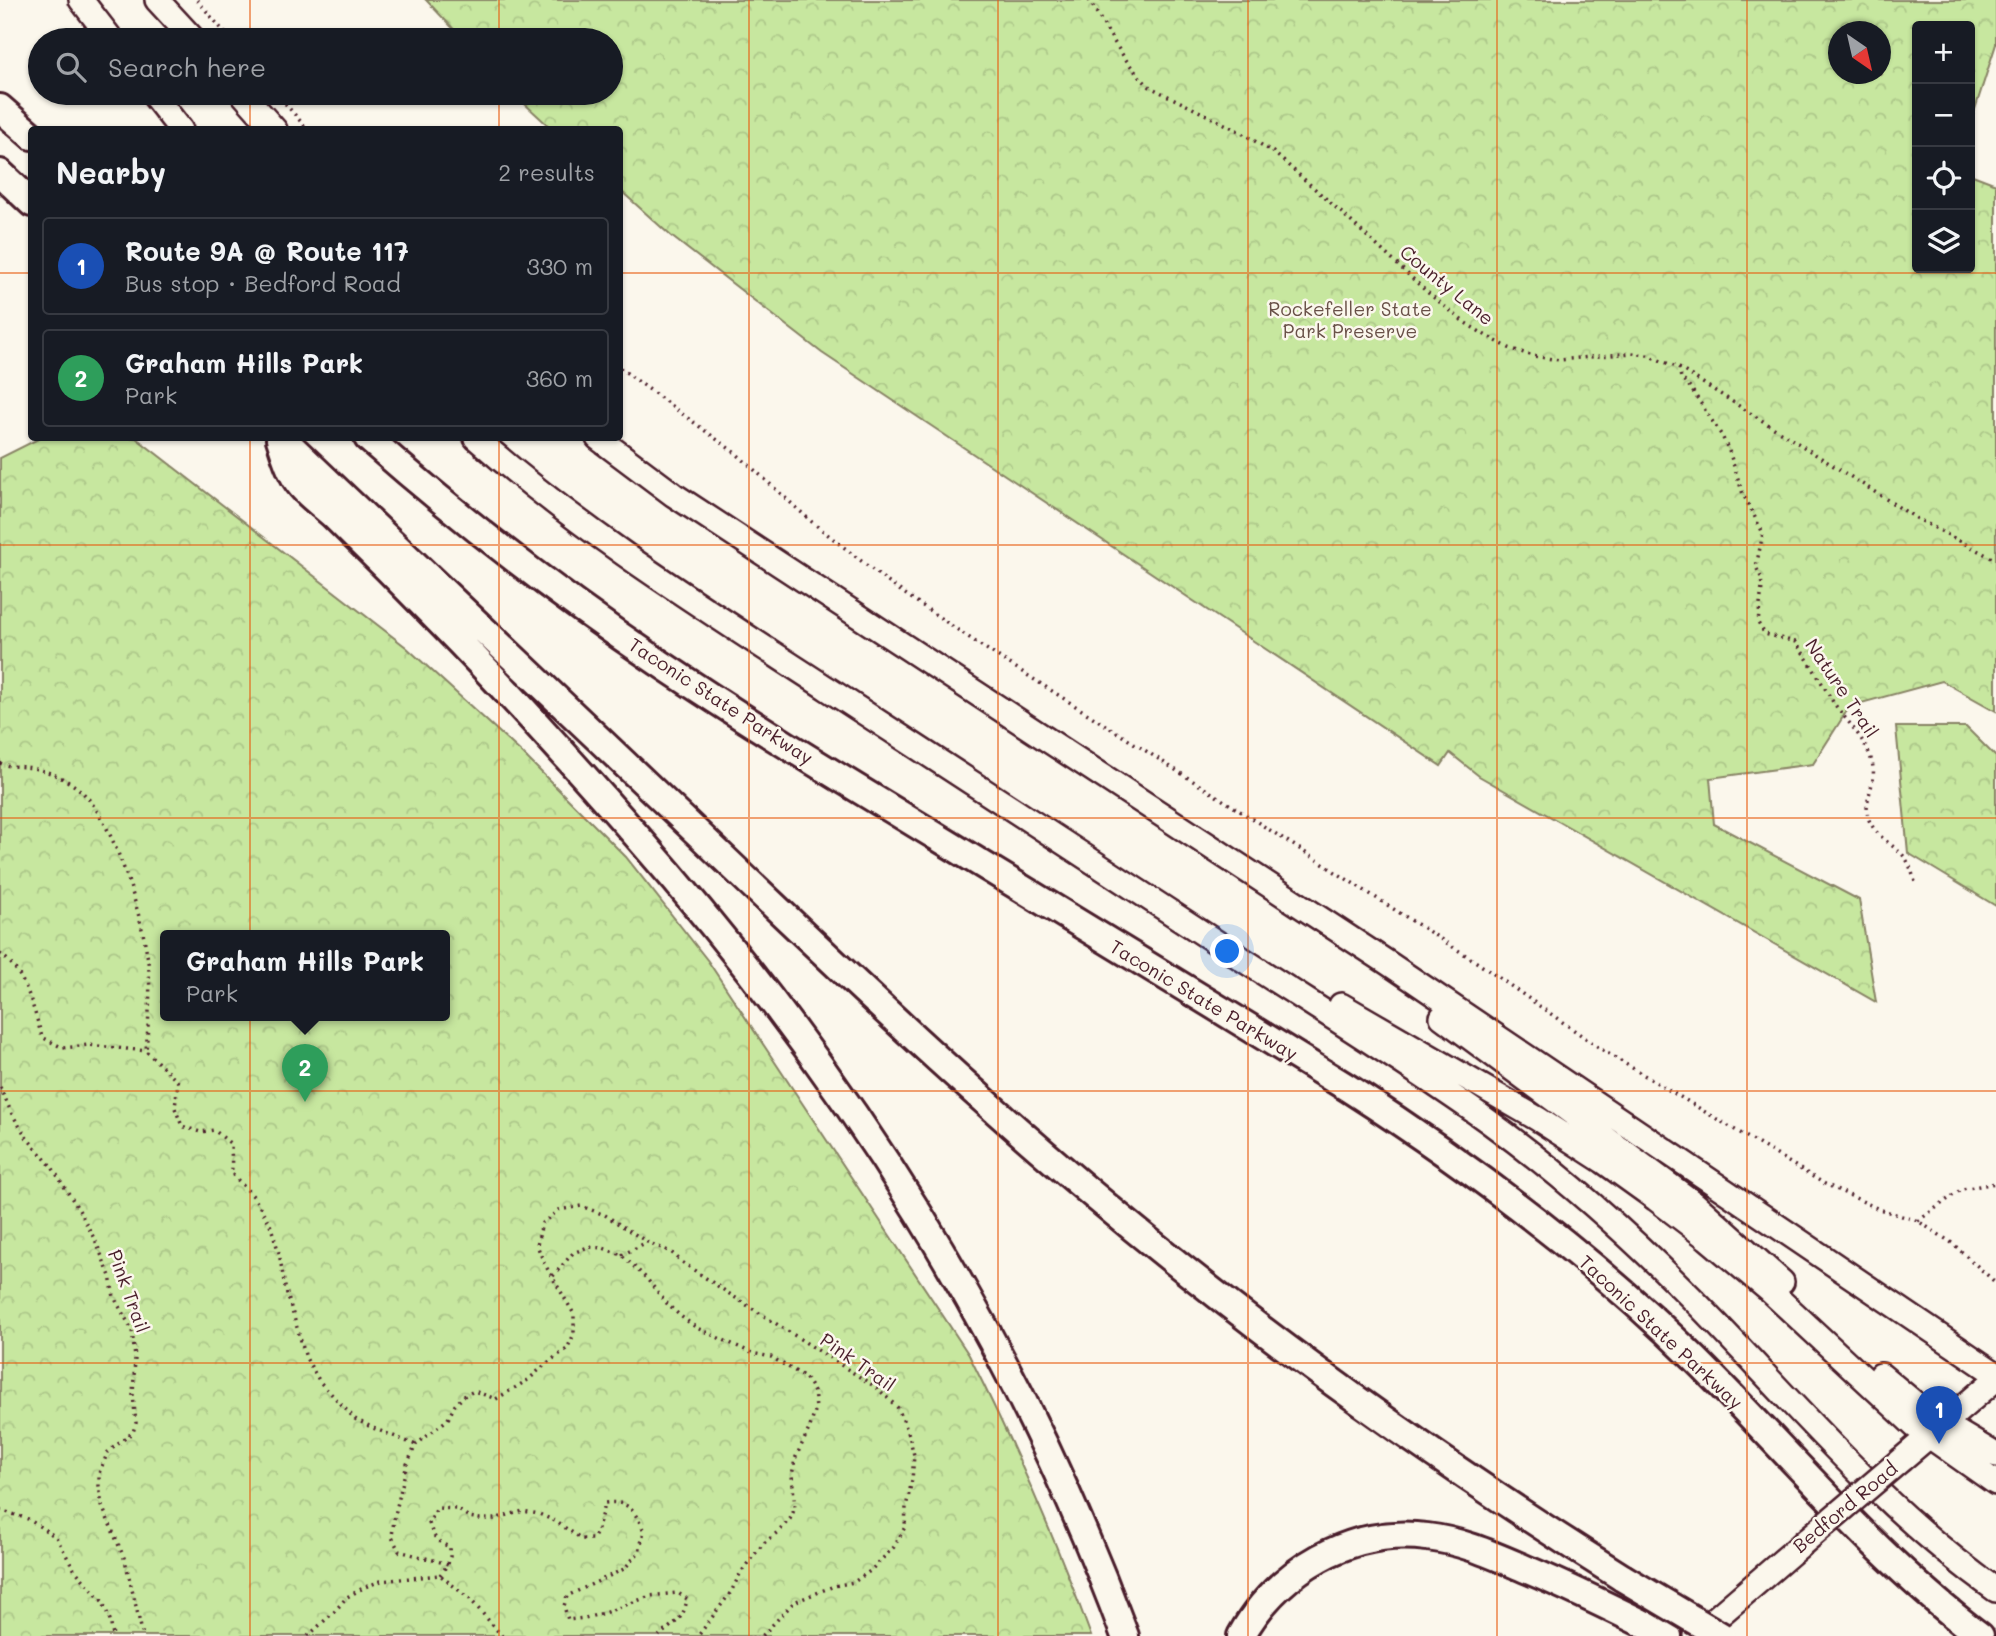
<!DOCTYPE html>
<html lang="en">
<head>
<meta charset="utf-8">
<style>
  :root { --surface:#171b24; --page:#20242c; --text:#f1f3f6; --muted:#9ea1a6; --line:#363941; --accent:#1f6fb2 }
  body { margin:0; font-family:Mali,sans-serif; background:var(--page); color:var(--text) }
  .controls { position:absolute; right:21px; top:21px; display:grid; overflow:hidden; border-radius:7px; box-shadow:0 2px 5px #0004 }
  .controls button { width:63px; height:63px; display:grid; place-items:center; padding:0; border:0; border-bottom:2px solid var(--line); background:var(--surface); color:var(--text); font:35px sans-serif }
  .compass { position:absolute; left:1828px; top:21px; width:63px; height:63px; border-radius:50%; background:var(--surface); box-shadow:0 2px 5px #0004; rotate:146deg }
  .you { position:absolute; left:1228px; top:952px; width:24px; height:24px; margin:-18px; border:5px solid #fff; border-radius:50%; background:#1a73e8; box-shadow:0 0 0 10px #1a73e833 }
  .badge { display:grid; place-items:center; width:46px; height:46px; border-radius:50%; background:var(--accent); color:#fff; font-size:23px; font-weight:700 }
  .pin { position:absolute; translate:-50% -58px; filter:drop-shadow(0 2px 4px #0008) }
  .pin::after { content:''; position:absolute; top:37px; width:24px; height:21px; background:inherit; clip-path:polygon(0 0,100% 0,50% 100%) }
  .popup { position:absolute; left:160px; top:930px; width:290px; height:91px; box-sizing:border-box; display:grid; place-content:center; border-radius:7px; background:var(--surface); filter:drop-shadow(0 2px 5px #0005); font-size:23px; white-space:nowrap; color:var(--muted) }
  .popup b { font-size:26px; color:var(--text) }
  .popup::after { content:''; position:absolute; left:50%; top:100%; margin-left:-14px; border:14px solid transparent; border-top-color:var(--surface) }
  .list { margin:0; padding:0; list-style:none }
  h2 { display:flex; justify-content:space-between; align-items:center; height:91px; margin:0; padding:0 28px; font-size:30px }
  h2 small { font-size:23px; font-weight:400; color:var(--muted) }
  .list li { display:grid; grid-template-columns:46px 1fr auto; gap:21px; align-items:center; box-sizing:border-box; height:98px; margin:0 14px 14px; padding:0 14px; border:2px solid var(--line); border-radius:7px }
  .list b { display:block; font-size:26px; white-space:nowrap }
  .list p { margin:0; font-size:23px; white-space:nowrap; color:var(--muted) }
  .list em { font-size:23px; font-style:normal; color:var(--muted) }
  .icon { flex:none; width:38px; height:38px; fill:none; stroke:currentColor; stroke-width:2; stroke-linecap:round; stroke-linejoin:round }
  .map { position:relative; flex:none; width:1996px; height:1636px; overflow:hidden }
  .search { position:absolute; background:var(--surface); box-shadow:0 2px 5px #0004; left:28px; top:28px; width:595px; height:77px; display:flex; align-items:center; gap:18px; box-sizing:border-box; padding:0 24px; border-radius:38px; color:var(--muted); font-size:26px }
  .panel { position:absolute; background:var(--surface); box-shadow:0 2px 5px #0004; left:28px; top:126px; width:595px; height:315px; border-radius:7px }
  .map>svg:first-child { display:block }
  .forest { fill:url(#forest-crowns); stroke:#888365; stroke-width:2; fill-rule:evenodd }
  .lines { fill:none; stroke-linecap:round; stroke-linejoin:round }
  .major-casing { stroke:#4a1f2b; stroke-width:28 }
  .highway-casing { stroke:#4a1f2b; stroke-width:32 }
  .path { stroke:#4a1f2b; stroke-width:3.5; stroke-dasharray:2 5; stroke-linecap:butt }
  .major { stroke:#fbf7ec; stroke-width:23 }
  .highway { stroke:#fbf7ec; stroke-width:26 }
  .major-bridge-casing { stroke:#4a1f2b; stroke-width:28; stroke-linecap:butt }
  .highway-bridge-casing { stroke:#4a1f2b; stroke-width:32; stroke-linecap:butt }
  .major-bridge { stroke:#fbf7ec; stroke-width:23 }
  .highway-bridge { stroke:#fbf7ec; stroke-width:26 }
  .grid { fill:none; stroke:#e8590c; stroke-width:2; stroke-opacity:0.55 }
  .labels { text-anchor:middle; stroke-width:5; stroke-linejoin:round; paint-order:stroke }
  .street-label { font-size:19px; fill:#4a1f2b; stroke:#fbf7ec }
  .park-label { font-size:19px; fill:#695148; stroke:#fbf7ec }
</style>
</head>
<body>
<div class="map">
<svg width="1996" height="1636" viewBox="0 0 1996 1636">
  <defs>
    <pattern id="forest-crowns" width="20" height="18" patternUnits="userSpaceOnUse" patternTransform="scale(1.75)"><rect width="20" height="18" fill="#c7e79f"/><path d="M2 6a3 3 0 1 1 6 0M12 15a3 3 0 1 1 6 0" fill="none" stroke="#acc689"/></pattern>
  </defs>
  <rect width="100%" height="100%" fill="#fbf7ec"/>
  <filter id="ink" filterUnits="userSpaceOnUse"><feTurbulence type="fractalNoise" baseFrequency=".0143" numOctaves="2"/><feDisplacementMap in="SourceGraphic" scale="14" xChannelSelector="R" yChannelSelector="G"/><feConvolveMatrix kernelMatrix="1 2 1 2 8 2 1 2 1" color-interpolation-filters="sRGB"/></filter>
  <g filter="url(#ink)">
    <!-- forest -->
    <path class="forest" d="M426 0H1996V44L1970 125V26H1917V268H1970V174L1996 184V711L1942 681 1850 706 1813 764 1710 778 1714 824 1859 900 1876 1002 1479 776 1450 753 1441 766 822 353 671 236 620 190V130L552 129 513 93H611V40H464ZM1839 32H1881V74H1839Z
      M40 438H136L406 647 523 754 626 857 708 961 969 1355C1015 1447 1056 1540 1091 1636H0V458ZM165 936H445V1016H165Z
      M1896 727H1966L1996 757V906L1908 853Z"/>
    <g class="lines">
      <!-- major casing -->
      <g class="major-casing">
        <path id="major" d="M81 0 112 40
          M157 0 194 40
          M152 93 181 130
          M242 93 275 130
          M476 438C584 534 707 610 828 689 965 778 1101 868 1239 957 1322 1011 1407 1063 1488 1121 1571 1181 1647 1251 1718 1325 1807 1418 1890 1515 1996 1590
          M598 438 674 495 1388 963 1996 1374
          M1341 1005 1538 1119 1603 1161 1656 1199 1707 1238 1770 1291 1915 1426 1996 1483
          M1442 1017 1695 1204 1782 1282
          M1881 1375 1929 1415 1996 1455
          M1902 1459 1996 1379
          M1695 1636 1802 1544"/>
      </g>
      <!-- highway casing -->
      <g class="highway-casing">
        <path id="highway" d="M0 108 32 136
          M0 173 32 203
          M282 438C423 572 564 706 706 841 830 959 954 1078 1085 1188 1254 1331 1435 1460 1623 1578
          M368 438C459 518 557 594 658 662 750 724 845 781 939 838 1075 921 1212 1004 1348 1088 1473 1168 1589 1255 1695 1359 1789 1452 1874 1556 1980 1636
          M280 439C284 451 287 463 293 474 301 491 321 504 334 516 370 551 405 586 439 621 507 690 572 762 636 835 848 1076 1013 1334 1125 1636
          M1241 1636C1278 1570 1351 1527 1427 1537 1463 1541 1495 1556 1528 1570 1576 1590 1622 1613 1668 1636"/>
      </g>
      <!-- path -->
      <path class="path" d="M197 0 231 40
        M1089 0C1107 30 1124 63 1150 87L1235 129 1273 152 1331 203 1427 292 1464 322 1485 335 1509 348 1533 356 1559 360 1632 353 1647 355 1679 368 1916 518 1996 560
        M276 93 308 130
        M620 368 738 455 812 522 889 583 980 645 1475 961 1604 1051 1825 1184 1879 1209 1918 1221 1952 1243 1996 1283
        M1679 368 1681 378 1690 387 1722 436 1729 451 1743 494 1763 533 1756 567 1761 577 1762 587 1758 623 1765 634 1795 642C1810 661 1821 682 1833 702 1847 722 1869 742 1873 767 1876 785 1862 802 1869 820 1878 840 1896 845 1906 859 1911 867 1913 876 1916 885
        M0 763C9 767 17 766 26 767 44 769 66 778 80 790 114 819 146 926 149 971 151 998 148 1025 146 1051
        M0 954C25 970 34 1010 42 1037L63 1048 89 1045 146 1051 178 1082 175 1108 182 1126 200 1132 214 1130 231 1144 232 1174 254 1197 270 1224 279 1253 285 1287 306 1358 320 1382 355 1419 373 1428 416 1445
        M0 1087 12 1114 27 1138 52 1167 79 1210 96 1242 110 1276 114 1297 132 1330 135 1358 133 1395 136 1423 133 1432 108 1452 99 1473V1486L102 1506 125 1560 143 1636
        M1918 1221 1962 1189 1996 1183
        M622 1255 647 1242
        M553 1276 573 1253 588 1247 603 1248 622 1255 646 1278 669 1306 683 1318 697 1328 752 1353 771 1357 805 1377 814 1392 816 1408 810 1427 795 1459 792 1475 795 1508 790 1519 779 1531 764 1543 750 1560 740 1574 731 1592 698 1636
        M0 1510 28 1519 56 1537 74 1569 103 1602 110 1620 113 1636
        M448 1564 450 1557V1547C436 1542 433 1536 429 1523L437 1508 457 1509 469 1517 480 1519H494L523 1511 539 1514 555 1521 582 1539H593C602 1525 599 1517 605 1503 630 1500 634 1511 644 1531L639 1552 624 1569 567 1596 564 1606 568 1620 585 1618 604 1613 650 1596 678 1593 687 1599C683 1622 674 1622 659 1636
        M440 1575 448 1564 399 1551 392 1537 394 1519 407 1464 416 1445 448 1419 455 1405 464 1396 474 1391 496 1399 528 1380 547 1363 567 1349 574 1334V1314L544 1263 537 1245 542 1223 559 1210 581 1206 605 1215 647 1242 671 1252 682 1262 728 1293 877 1388 898 1408 908 1432 914 1455 912 1480 906 1507 905 1527 894 1547 870 1571 854 1582 834 1586 794 1602 762 1636
        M308 1636 334 1612 347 1597 365 1587 381 1581 440 1575 471 1600 502 1636"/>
      <!-- major -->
      <use href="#major" class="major"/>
      <!-- highway -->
      <use href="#highway" class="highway"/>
      <!-- major-bridge casing -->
      <g class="major-bridge-casing">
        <path id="major-bridge" d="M1802 1544 1902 1459"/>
      </g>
      <!-- highway-bridge casing -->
      <g class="highway-bridge-casing">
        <path id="highway-bridge" d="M1623 1578 1721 1636"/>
      </g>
      <!-- major-bridge -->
      <use href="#major-bridge" class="major-bridge"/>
      <!-- highway-bridge -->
      <use href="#highway-bridge" class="highway-bridge"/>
    </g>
  </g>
  <!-- grid -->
  <path class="grid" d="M250 0V40M499 0V40M749 0V1636M998 0V1636M1248 0V1636M1497 0V1636M1747 0V1636M250 93V130M499 93V130M0 273H32M620 273H1996M250 438V1636M499 438V1636M0 545H1996M0 818H1996M0 1091H1996M0 1363H1996"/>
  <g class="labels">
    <!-- street labels -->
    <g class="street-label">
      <text transform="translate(1447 285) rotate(39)" y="7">County Lane</text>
      <text transform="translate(1842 688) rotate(56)" y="7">Nature Trail</text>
      <text transform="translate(721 701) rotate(33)" y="7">Taconic State Parkway</text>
      <text transform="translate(1204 1000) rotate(31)" y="7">Taconic State Parkway</text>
      <text transform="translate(129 1291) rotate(70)" y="7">Pink Trail</text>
      <text transform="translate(1661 1332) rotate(43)" y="7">Taconic State Parkway</text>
      <text transform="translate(858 1362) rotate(35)" y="7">Pink Trail</text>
      <text transform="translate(1845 1507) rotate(-40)" y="7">Bedford Road</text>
    </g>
    <!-- park labels -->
    <g class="park-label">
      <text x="1350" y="316">Rockefeller State<tspan x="1350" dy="22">Park Preserve</tspan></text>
    </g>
  </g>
</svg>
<div class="controls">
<button>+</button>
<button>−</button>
<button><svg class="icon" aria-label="locate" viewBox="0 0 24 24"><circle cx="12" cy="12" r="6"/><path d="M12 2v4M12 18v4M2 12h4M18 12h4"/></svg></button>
<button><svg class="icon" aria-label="layers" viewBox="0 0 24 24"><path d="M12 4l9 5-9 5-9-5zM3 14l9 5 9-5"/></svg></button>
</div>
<svg class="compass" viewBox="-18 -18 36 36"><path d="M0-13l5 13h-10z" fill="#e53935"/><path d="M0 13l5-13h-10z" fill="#9ea1a6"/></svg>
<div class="you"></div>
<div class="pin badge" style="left:1939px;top:1444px;background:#1a4fb4">1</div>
<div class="pin badge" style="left:305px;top:1102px;background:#2e9e5b">2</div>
<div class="popup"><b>Graham Hills Park</b>Park</div>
<div class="search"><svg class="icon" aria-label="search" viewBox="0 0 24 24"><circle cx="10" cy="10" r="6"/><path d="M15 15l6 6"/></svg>Search here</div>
<section class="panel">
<h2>Nearby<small>2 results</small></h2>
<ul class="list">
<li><span class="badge" style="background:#1a4fb4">1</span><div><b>Route 9A @ Route 117</b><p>Bus stop · Bedford Road</p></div><em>330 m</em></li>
<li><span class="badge" style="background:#2e9e5b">2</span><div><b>Graham Hills Park</b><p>Park</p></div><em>360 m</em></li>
</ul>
</section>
</div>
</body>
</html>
